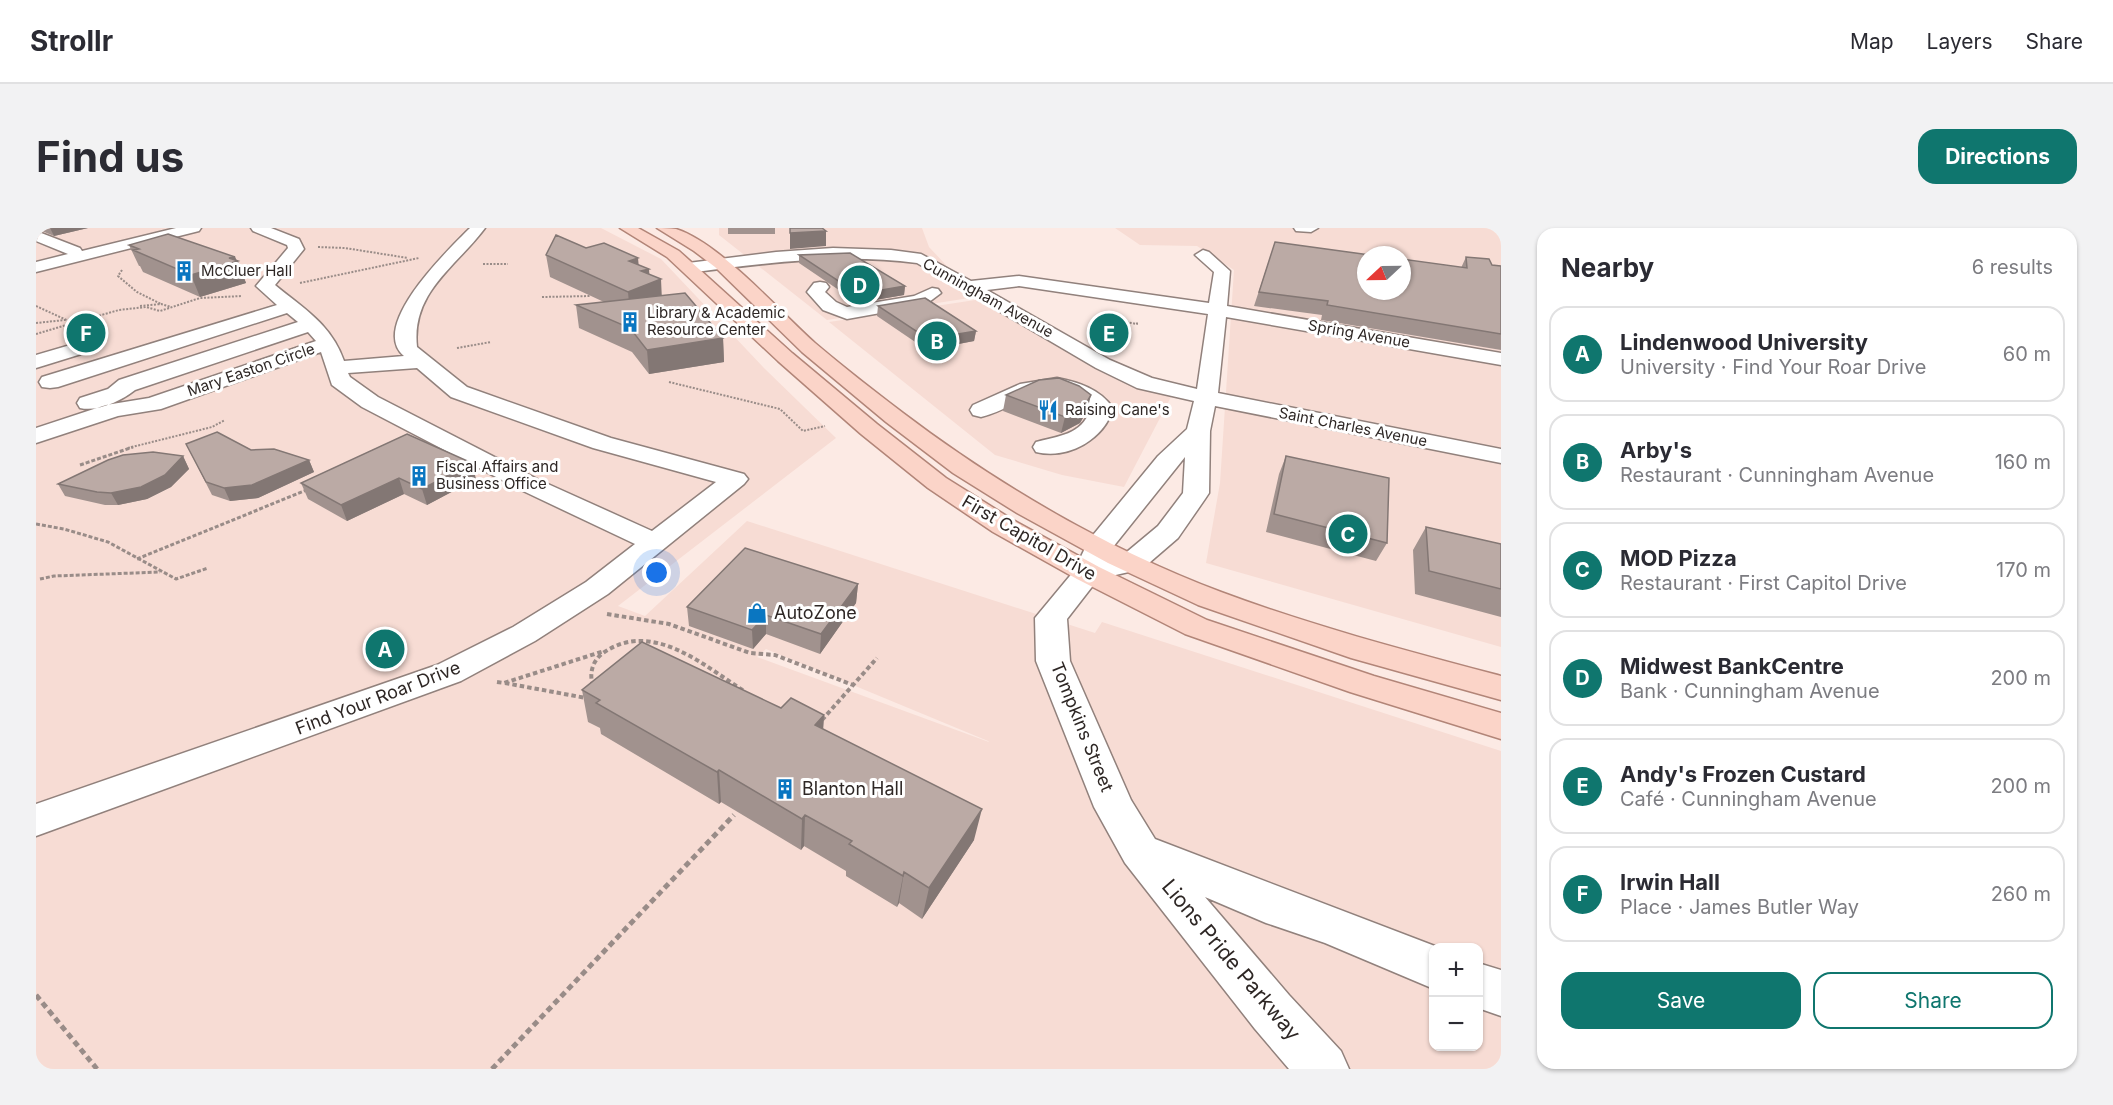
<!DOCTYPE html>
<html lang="en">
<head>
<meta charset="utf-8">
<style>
  :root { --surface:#fff; --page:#f2f2f3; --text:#2b2b33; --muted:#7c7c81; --line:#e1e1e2; --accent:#0f766e }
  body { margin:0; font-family:Inter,sans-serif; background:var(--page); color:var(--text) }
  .controls { position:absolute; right:18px; bottom:18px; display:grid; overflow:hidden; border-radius:12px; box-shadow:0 2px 4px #0004 }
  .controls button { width:54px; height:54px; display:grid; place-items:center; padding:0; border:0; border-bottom:2px solid var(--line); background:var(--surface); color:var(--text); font:30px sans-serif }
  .compass { position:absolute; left:1321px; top:18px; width:54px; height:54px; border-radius:50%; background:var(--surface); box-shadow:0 2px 4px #0004; rotate:248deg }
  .you { position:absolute; left:621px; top:345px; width:21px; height:21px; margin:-15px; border:4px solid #fff; border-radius:50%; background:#1a73e8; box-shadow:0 0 0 9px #1a73e833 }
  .badge { display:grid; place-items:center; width:39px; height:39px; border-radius:50%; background:var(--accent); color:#fff; font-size:20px; font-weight:700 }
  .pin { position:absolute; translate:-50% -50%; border:3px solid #fff; box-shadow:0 2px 6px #0006 }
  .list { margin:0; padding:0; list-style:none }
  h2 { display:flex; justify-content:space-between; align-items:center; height:78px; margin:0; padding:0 24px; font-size:26px }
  h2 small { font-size:20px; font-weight:400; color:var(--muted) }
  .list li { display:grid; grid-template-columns:39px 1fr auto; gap:18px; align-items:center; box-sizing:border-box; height:96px; margin:0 12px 12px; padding:0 12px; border:2px solid var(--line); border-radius:18px }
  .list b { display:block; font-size:22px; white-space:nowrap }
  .list p { margin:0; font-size:20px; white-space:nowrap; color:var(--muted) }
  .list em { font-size:20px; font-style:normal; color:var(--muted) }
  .actions { display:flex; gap:12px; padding:18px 24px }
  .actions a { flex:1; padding:14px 0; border:2px solid var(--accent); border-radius:18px; text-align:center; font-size:21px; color:var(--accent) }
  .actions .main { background:var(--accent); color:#fff }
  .map { position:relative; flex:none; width:1465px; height:841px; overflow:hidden; border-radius:18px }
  header { display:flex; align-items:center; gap:36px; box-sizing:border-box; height:84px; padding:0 30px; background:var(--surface); border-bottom:2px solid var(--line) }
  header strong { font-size:28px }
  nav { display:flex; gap:33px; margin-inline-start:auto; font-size:21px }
  .intro { display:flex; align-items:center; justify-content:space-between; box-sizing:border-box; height:144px; padding:0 36px }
  h1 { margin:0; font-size:42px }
  .button { padding:15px 27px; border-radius:18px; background:var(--accent); color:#fff; font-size:21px; font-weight:700 }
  main { display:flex; gap:36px; padding:0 36px }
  aside { flex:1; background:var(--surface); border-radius:18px; box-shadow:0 2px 4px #0004 }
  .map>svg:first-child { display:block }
  .built { fill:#f7dcd4; fill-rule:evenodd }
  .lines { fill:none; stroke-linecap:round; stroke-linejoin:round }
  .minor-casing { stroke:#91817c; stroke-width:3 }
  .major-casing { stroke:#b28578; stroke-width:3 }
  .path-far3 { stroke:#998c88; stroke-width:2; stroke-dasharray:2 1.5; stroke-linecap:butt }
  .path-far2 { stroke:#998c88; stroke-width:3; stroke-dasharray:4 2; stroke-linecap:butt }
  .path-far1 { stroke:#998c88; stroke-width:4; stroke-dasharray:4.5 3; stroke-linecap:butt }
  .path { stroke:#998c88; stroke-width:5; stroke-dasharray:6 4; stroke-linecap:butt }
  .minor { fill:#fff; fill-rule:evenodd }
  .major { fill:#fbd4c8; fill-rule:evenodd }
  .wall { fill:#a1928e }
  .shaded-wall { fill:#837774 }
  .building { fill:#bbaaa5; stroke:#837774; stroke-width:1.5 }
  .labels { text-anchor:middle; stroke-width:6; stroke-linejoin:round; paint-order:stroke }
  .far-poi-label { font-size:15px; fill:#2e2725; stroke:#fff; text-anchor:start }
  .far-street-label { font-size:15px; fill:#2e2725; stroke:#fff }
  .street-label { font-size:18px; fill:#2e2725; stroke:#fff }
  .poi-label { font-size:18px; fill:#2e2725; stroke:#fff; text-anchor:start }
  .near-street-label { font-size:21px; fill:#2e2725; stroke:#fff }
</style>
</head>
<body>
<header>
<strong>Strollr</strong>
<nav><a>Map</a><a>Layers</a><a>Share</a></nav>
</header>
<div class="intro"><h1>Find us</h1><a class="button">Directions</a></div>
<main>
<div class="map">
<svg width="1465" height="841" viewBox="0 0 1465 841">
  <rect width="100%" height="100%" fill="#fceae4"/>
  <!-- built -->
  <path class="built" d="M0 0H565L625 31 728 140 800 210 582 378 609 388 711 293 1059 405 1066 394 1465 523V841H0ZM730 421 952 513 953 514 721 429ZM1398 720H1442V818H1398Z
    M683 0H886L893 19 940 69 791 92 683 7Z
    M1079 0H1455L1465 4V419L1170 335 1184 255 1198 42 1161 18 1104 17ZM1330 27H1366V63H1330Z
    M946 71 1136 167 1088 259 1026 247 959 227 793 94Z"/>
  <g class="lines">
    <!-- minor casing -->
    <g class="minor-casing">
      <path id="minor" d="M140 0H165L163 3 0 44V34L32 26 0 13V3L44 20 46 23Z
        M215 0H235L263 11 268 21 239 57C268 81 295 96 308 133L368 128C332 98 413 21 434 0H449C420 39 375 64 381 119L431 159 575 210 708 246 712 251 708 256 572 366 499 413 425 453 0 608V576L401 437 477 399 550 354 599 316 485 262 326 179 296 157 285 124 125 181 82 188 0 215V200L70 177 113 170 280 113 272 104 99 162C85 173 62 184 44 180L41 175 44 170 72 161 83 152 262 94 251 85 22 159 14 160 6 159 3 154 6 149 241 77 220 58 252 20 251 17 217 3ZM381 140 415 169 557 220 680 254 616 303 503 252 342 169 314 149 312 145Z
        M1258 0H1282L1275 4 1260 3Z
        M797 20 855 22 885 26 935 53 983 48 1173 75 1178 44 1159 27 1167 22 1173 24 1194 43 1191 78 1465 125V137L1190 89 1182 165 1465 221V235L1179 178 1174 203 1173 265 1169 271 1142 310 1106 341 1062 351 1031 391 1034 433 1095 572 1119 611 1404 720H1398V761L1289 715 1230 695 1169 669 1253 767 1305 823 1313 841H1253L1219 801 1089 635 1058 579 1000 433 999 390 1038 343 1053 312 1122 228 1151 201 1158 173 1101 160 1060 140 881 35C804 25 729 35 652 45L644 40 652 35 740 24ZM983 58 1172 86 1161 161 1116 150 1074 132 951 62ZM1149 229 1147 265 1122 298 1086 328 1072 331 1077 319Z
        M784 54 790 55 793 59 789 64 800 74 811 79 878 68 896 60 902 61 905 65 889 77 811 91 787 82 771 64 778 55Z
        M48 113 55 115 58 119 55 123 0 140V127Z
        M1021 150C1042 154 1064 161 1077 180 1069 211 1032 232 1000 224L997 219 1000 214C1022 208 1046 207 1054 182 1007 141 991 177 945 189L937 187 934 182 937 177 984 156Z
        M1442 735 1465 742V788L1442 780Z"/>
    </g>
    <!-- major casing -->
    <g class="major-casing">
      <path id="major" d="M584 0H602L643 23 756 125 841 196 910 250 977 292 1063 339 1171 392 1338 448 1465 485V511L1314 464 1149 406 1041 351 957 304 892 260 825 206 742 133 631 29Z
        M621 0C627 0 634 0 640 1 684 15 743 83 779 115 807 139 837 162 867 185 962 257 1073 322 1185 364 1276 398 1371 423 1465 448V472L1315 430 1162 377 1072 335 981 285 917 245 850 194 766 124 679 39 658 23Z"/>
    </g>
    <!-- path-far3 -->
    <path class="path-far3" d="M282 19 309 20 372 30
      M447 36H472
      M86 42 82 48 101 64 125 76
      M264 55 383 30
      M506 69 555 68
      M0 78 37 95
      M104 78 125 76 135 79
      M1073 91 1101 96V93
      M0 95 29 92
      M41 97 37 95 83 82 110 79 124 83 164 70 206 68
      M0 106 37 95
      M421 120 455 114
      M633 154 744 181 767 203 789 198
      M92 220 176 199 189 192"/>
    <!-- path-far2 -->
    <path class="path-far2" d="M44 237 97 219
      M0 296 28 301 72 314 140 351 172 340
      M101 331 273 261
      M4 351 18 348 124 344"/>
    <!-- path-far1 -->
    <path class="path-far1" d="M571 386 633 396 714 425 739 427 817 457
      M461 454 468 455 568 423
      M469 455 550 470
      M557 458C553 446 556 433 567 425 616 391 667 437 708 463
      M786 492 841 430"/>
    <!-- path -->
    <path class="path" d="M0 767 61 841
      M456 841 698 587"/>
    <!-- minor -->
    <use href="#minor" class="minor"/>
    <!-- major -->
    <use href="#major" class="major"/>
  </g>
  <!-- wall -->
  <path class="wall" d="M0 0H52L18 8 1 1 0 2Z
    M692 0H739V6H692Z
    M1239 14 1425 40 1430 29 1456 37 1465 38V122L1285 92 1286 87 1218 78Z
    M93 17 199 29 210 55 164 69 107 44 104 38H103Z
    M550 20 603 37 613 41V46L626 68 687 110 688 134 613 146 596 124 543 100 540 77 568 74 514 49 510 27Z
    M763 27 869 58 868 67 822 75 763 35Z
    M842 78 940 103 938 113 891 122 841 88Z
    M970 167 1051 183 1044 195 1025 205 967 183Z
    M371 206 440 251 391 277 368 266 311 293 272 271 265 255Z
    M150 216 215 222 273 232 278 244 222 270 194 273 176 267Z
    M147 228 153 241 135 259 111 271 82 277H69L29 268 22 256Z
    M1250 228 1351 315 1340 333 1230 304 1243 246Z
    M1390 299 1465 316V389L1379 366 1377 322Z
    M822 356 820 375 784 426 730 406 717 421 653 398 651 379Z
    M546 462 745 480 788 487 787 501 938 612 886 691 863 675 861 679 810 648V643L768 618 765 622 685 574 683 576 565 506 564 500 552 494Z"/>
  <!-- shaded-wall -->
  <path class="shaded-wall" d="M14 0H52L18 8Z
    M790 3V18L754 21V5Z
    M199 29 201 33H202L210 55 164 69 155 47 193 30Z
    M602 30 604 51 593 33Z
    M613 41 614 55 625 51 626 73 594 87 592 64 605 43Z
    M869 58 868 67 822 75V66Z
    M940 103 938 113 891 122 892 111Z
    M687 110 688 134 613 146 611 122Z
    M1055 167 1051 183 1044 195 1025 205 1029 189Z
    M147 228 153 241 135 259 111 271 82 277 75 265Z
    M273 232 278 244 222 270 194 273 188 260Z
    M436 235 440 251 391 277 386 261Z
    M363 250 368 266 311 293 305 277Z
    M822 356 820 375 784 426 785 406Z
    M730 387V406L717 421 716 402Z
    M788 487 786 519 779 497Z
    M683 542 685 574 683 576 681 544Z
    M946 581 938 612 886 691 893 660Z
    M769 587 768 618 765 622 766 591Z
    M868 644 863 675 861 679 867 648Z"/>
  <!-- building -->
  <path class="building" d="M754 0H786L790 3 754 5Z
    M132 6 199 29 193 30 202 33 155 47 97 22 103 21 93 17Z
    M520 7 550 20 568 15 602 30 593 33 613 41 605 43 625 51 592 64 510 27Z
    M1239 14 1334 27H1330V63H1366V31L1431 40 1430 29 1453 31 1456 37 1465 38V106L1291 77 1292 73 1223 64Z
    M814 25 869 58 822 66 763 27Z
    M649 65 687 110 611 122 594 100 540 77Z
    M889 70 940 103 892 111 842 78Z
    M1023 150 1043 158 1055 167 1048 179 1029 189 970 167 1003 152Z
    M181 204 215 222 238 221 273 232 216 257 188 260 170 254 150 216Z
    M371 206 436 235 386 261 363 250 305 277 265 255Z
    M117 224 147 228 129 247 105 259 75 265 61 264 22 256 72 232 87 227Z
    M1250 228 1353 250 1351 315 1238 286Z
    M1390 299 1465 316V361L1393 343Z
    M709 320 822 356 785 406 730 387 716 402 651 379Z
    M606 414 745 480 755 470 788 487 779 497 946 581 893 660 868 644 867 648 813 616 816 613 769 587 766 591 683 542 681 544 560 475 564 472 546 462Z"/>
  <!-- icons -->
  <defs>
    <g id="building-bare" transform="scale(1.62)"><path d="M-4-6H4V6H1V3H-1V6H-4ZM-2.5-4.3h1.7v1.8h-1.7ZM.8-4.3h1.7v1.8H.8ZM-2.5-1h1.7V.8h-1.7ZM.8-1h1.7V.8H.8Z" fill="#0a76c1" stroke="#fff" stroke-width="2.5" paint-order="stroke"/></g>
    <g id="restaurant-bare" transform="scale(1.62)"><path d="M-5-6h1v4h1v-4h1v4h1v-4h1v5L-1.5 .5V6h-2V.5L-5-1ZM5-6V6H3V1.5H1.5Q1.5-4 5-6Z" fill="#0a76c1" stroke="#fff" stroke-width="2.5" paint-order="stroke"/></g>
    <g id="shop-bare" transform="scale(1.62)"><path d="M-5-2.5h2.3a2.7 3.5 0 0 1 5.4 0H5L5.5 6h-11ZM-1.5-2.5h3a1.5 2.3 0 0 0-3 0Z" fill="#0a76c1" stroke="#fff" stroke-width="2.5" paint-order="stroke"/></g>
  </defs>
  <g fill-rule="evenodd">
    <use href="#building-bare" x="148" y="43"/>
    <use href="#building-bare" x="594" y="94"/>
    <use href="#restaurant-bare" x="1012" y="182"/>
    <use href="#building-bare" x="383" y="248"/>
    <use href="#shop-bare" x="721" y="385"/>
    <use href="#building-bare" x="749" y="561"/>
  </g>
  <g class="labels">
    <!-- far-poi labels -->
    <g class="far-poi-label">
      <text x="165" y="48">McCluer Hall</text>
      <text x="611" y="90">Library &amp; Academic<tspan x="611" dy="17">Resource Center</tspan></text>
      <text x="1029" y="187">Raising Cane's</text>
      <text x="400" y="244">Fiscal Affairs and<tspan x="400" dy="17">Business Office</tspan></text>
    </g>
    <!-- far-street labels -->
    <g class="far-street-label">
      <text transform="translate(952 70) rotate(29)" y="5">Cunningham Avenue</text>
      <text transform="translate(1323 106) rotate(10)" y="5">Spring Avenue</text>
      <text transform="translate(215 142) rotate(-19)" y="5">Mary Easton Circle</text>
      <text transform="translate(1317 199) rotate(11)" y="5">Saint Charles Avenue</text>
    </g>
    <!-- street labels -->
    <g class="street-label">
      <text transform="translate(993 310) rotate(30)" y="6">First Capitol Drive</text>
      <text transform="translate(342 470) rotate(-21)" y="6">Find Your Roar Drive</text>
      <text transform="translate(1046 499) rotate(68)" y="6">Tompkins Street</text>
    </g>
    <!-- poi labels -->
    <g class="poi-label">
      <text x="738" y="391">AutoZone</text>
      <text x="766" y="567">Blanton Hall</text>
    </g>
    <!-- near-street labels -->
    <g class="near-street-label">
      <text transform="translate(1195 732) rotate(50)" y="7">Lions Pride Parkway</text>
    </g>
  </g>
</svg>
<div class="controls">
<button>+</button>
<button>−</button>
</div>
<svg class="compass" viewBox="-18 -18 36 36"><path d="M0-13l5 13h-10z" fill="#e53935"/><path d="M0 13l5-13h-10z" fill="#7c7c81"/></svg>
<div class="you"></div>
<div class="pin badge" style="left:349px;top:421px">A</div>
<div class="pin badge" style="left:901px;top:113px">B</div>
<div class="pin badge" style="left:1312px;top:306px">C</div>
<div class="pin badge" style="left:824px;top:57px">D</div>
<div class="pin badge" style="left:1073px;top:105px">E</div>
<div class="pin badge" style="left:50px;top:105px">F</div>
</div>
<aside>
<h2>Nearby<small>6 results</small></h2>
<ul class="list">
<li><span class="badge">A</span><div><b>Lindenwood University</b><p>University · Find Your Roar Drive</p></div><em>60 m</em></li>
<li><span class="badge">B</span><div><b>Arby's</b><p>Restaurant · Cunningham Avenue</p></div><em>160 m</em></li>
<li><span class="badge">C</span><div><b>MOD Pizza</b><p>Restaurant · First Capitol Drive</p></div><em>170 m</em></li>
<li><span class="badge">D</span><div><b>Midwest BankCentre</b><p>Bank · Cunningham Avenue</p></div><em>200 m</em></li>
<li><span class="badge">E</span><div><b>Andy's Frozen Custard</b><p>Café · Cunningham Avenue</p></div><em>200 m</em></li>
<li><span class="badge">F</span><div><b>Irwin Hall</b><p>Place · James Butler Way</p></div><em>260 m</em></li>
</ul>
<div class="actions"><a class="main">Save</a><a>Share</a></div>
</aside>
</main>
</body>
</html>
